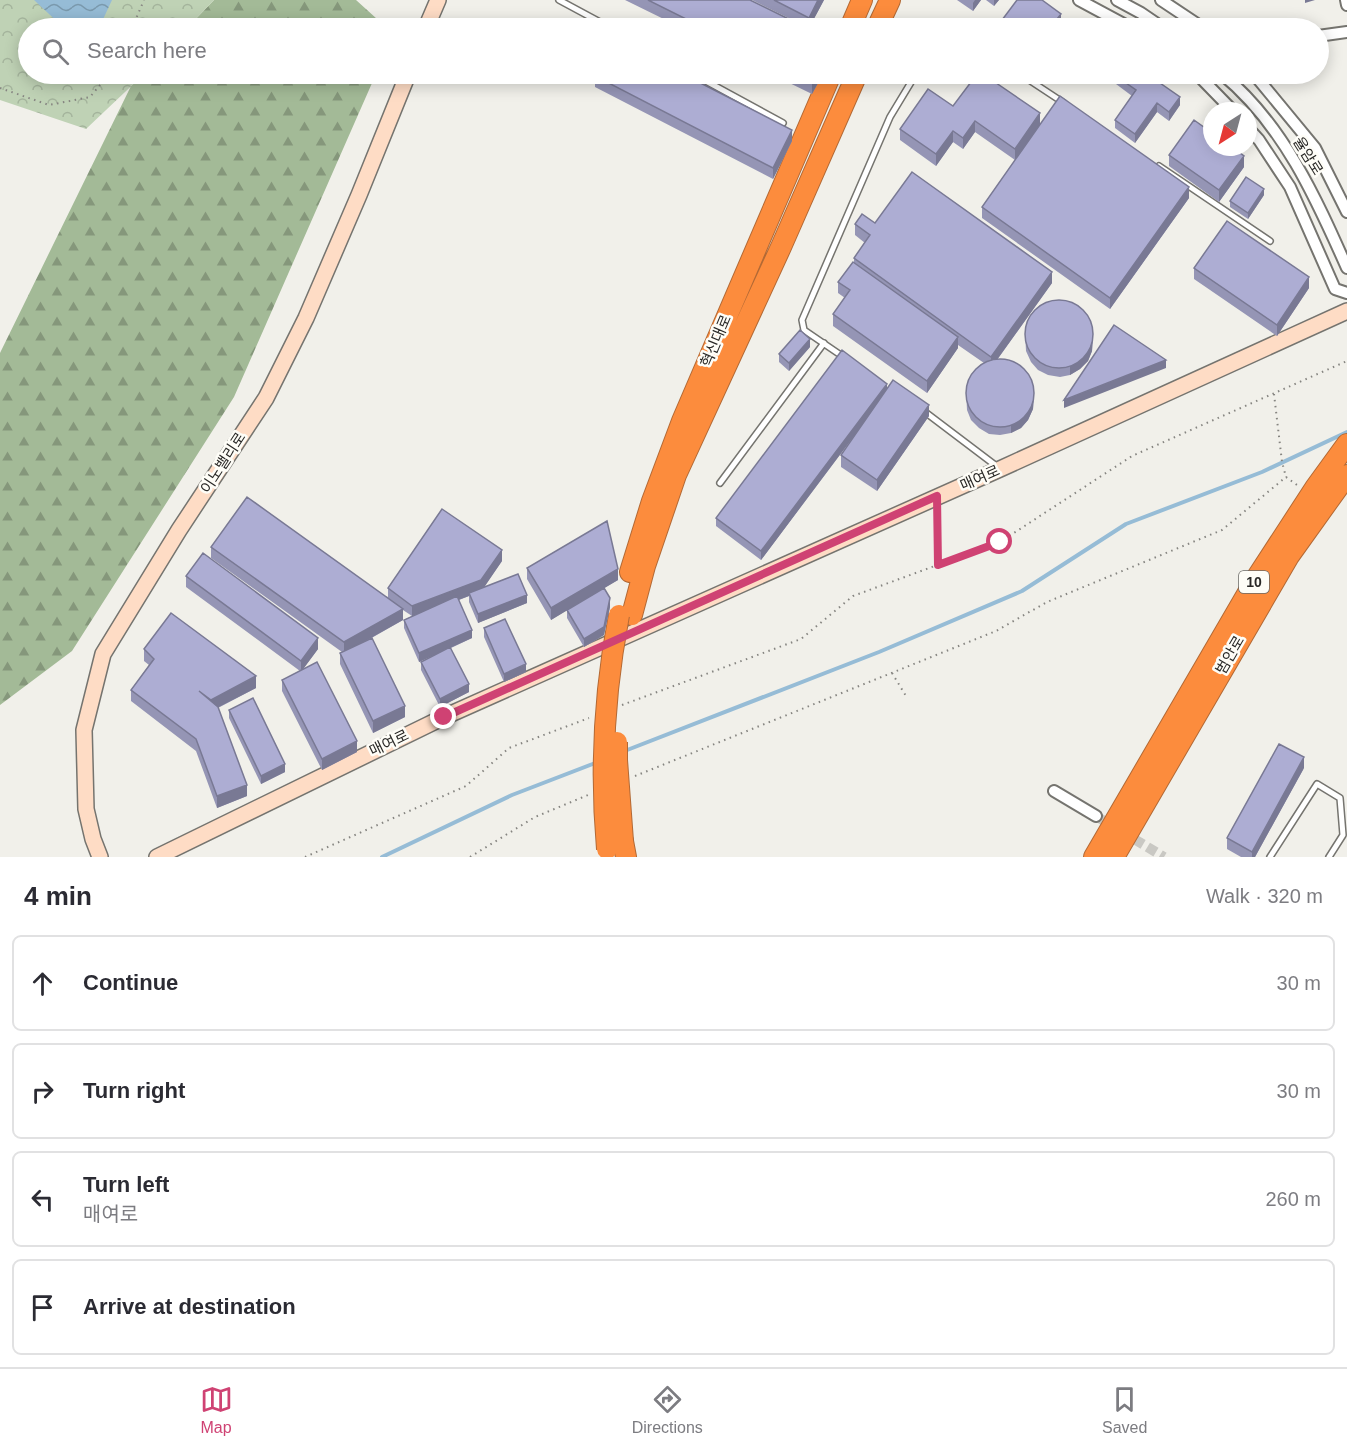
<!DOCTYPE html>
<html lang="en">
<head>
<meta charset="utf-8">
<style>
  :root { --surface:#fff; --page:#f2f2f3; --text:#2b2b33; --muted:#7c7c81; --line:#e1e1e2; --accent:#cf4273 }
  body { margin:0; font-family:Arial,"Noto Sans KR",sans-serif; background:var(--page); color:var(--text) }
  .compass { position:absolute; left:1203px; top:102px; width:54px; height:54px; border-radius:50%; background:var(--surface); box-shadow:0 3px 15px #0003; rotate:216deg }
  .stop { position:absolute; width:18px; height:18px; margin:-14px; border:4px solid #cf4273; border-radius:50%; background:#fff }
  .stop.end { background:#cf4273; border-color:#fff; box-shadow:0 2px 6px #0008 }
  .list { margin:0; padding:0; list-style:none }
  h2 { display:flex; justify-content:space-between; align-items:center; height:78px; margin:0; padding:0 24px; font-size:26px }
  h2 small { font-size:20px; font-weight:400; color:var(--muted) }
  .list li { display:grid; grid-template-columns:39px 1fr auto; gap:18px; align-items:center; box-sizing:border-box; height:96px; margin:0 12px 12px; padding:0 12px; border:2px solid var(--line); border-radius:9px }
  .list b { display:block; font-size:22px; white-space:nowrap }
  .list p { margin:0; font-size:20px; white-space:nowrap; color:var(--muted) }
  .list em { font-size:20px; font-style:normal; color:var(--muted) }
  .icon { flex:none; width:33px; height:33px; fill:none; stroke:currentColor; stroke-width:2; stroke-linecap:round; stroke-linejoin:round }
  .map { position:relative; flex:none; width:1347px; height:857px; overflow:hidden }
  .search { position:absolute; background:var(--surface); box-shadow:0 3px 15px #0003; left:18px; right:18px; top:18px; height:66px; display:flex; align-items:center; gap:15px; box-sizing:border-box; padding:0 21px; border-radius:33px; color:var(--muted); font-size:22px }
  .sheet { height:510px; background:var(--surface) }
  nav { display:flex; justify-content:space-around; align-items:center; box-sizing:border-box; height:84px; border-top:2px solid var(--line); background:var(--surface); font-size:16px; color:var(--muted) }
  nav a { display:grid; justify-items:center; gap:3px }
  nav .on { color:var(--accent) }
  .map>svg:first-child { display:block }
  .forest { fill:url(#forest-firs) }
  .park { fill:url(#park-crowns) }
  .water { fill:url(#water-waves) }
  .lines { fill:none; stroke-linecap:round; stroke-linejoin:round }
  .stream { stroke:#96bcd6; stroke-width:4 }
  .street-tunnel { stroke:#c9c8c3; stroke-width:10; stroke-dasharray:10 5; stroke-linecap:butt }
  .lane-casing { stroke:#75746f; stroke-width:8 }
  .street-casing { stroke:#75746f; stroke-width:14 }
  .secondary-casing { stroke:#75746f; stroke-width:18 }
  .highway-casing { stroke:#b26935; stroke-width:22 }
  .path { stroke:#868581; stroke-width:2; stroke-dasharray:1.5 4.5; stroke-linecap:butt }
  .lane { stroke:#fff; stroke-width:5 }
  .street { stroke:#fff; stroke-width:10 }
  .secondary { stroke:#fedcc5; stroke-width:15 }
  .highway { stroke:#fc8c3d; stroke-width:20 }
  .highway-bridge-casing { stroke:#b26935; stroke-width:22; stroke-linecap:butt }
  .highway-bridge { stroke:#fc8c3d; stroke-width:20 }
  .wall { fill:#9595b5 }
  .shaded-wall { fill:#797994 }
  .building { fill:#adadd3; stroke:#797994; stroke-width:1.5 }
  .route { stroke:#cf4273; stroke-width:8 }
  .labels { text-anchor:middle; stroke-width:5; stroke-linejoin:round; paint-order:stroke }
  .shield { fill:#fefdf7; stroke:#696865; stroke-width:1.5 }
  .shield-label { font-size:14px; font-weight:bold; fill:#292826 }
  .street-label { font-size:15px; fill:#292826; stroke:#fefdf7 }
</style>
</head>
<body>
<div class="map">
<svg width="1347" height="857" viewBox="0 0 1347 857">
  <defs>
    <pattern id="forest-firs" width="22" height="20" patternUnits="userSpaceOnUse" patternTransform="scale(1.5)"><rect width="22" height="20" fill="#a3ba97"/><path d="M5 1l3.5 6h-7zM16 11l3.5 6h-7z" fill="#85977b"/></pattern>
    <pattern id="park-crowns" width="20" height="18" patternUnits="userSpaceOnUse" patternTransform="scale(1.5)"><rect width="20" height="18" fill="#bfd2b5"/><path d="M2 6a3 3 0 1 1 6 0M12 15a3 3 0 1 1 6 0" fill="none" stroke="#a4b49c"/></pattern>
    <pattern id="water-waves" width="16" height="10" patternUnits="userSpaceOnUse" patternTransform="scale(1.5)"><rect width="16" height="10" fill="#96bcd6"/><path d="M0 5q4-4 8 0t8 0" fill="none" stroke="#7a99ad"/></pattern>
  </defs>
  <rect width="100%" height="100%" fill="#f1f0ea"/>
  <!-- forest -->
  <path class="forest" d="M214 0H356L387 28H187Z
    M144 74H376L234 397 72 651 0 705V353L131 86Z"/>
  <!-- park -->
  <path class="park" d="M0 0H214L187 28H28V74H144L86 129 0 100Z"/>
  <!-- water -->
  <path class="water" d="M34 0H112L99 28H64Z"/>
  <g class="lines">
    <!-- stream -->
    <path class="stream" d="M622 752 879 652 1022 591 1126 524 1262 472 1347 432
      M382 857 512 795 598 762"/>
    <!-- street-tunnel -->
    <path class="street-tunnel" d="M1096 816 1164 857"/>
    <!-- lane casing -->
    <g class="lane-casing">
      <path id="lane" d="M559 0 611 28
        M693 74 783 123
        M1020 74 1064 103
        M1159 166 1270 241
        M845 358 804 330 802 320 890 117 916 74
        M925 412 999 468
        M720 483 824 343
        M1270 857 1317 784 1340 798 1343 835 1329 857"/>
    </g>
    <!-- street casing -->
    <g class="street-casing">
      <path id="street" d="M1079 0 1131 28
        M1117 0 1141 13 1163 28
        M1161 0 1203 28
        M1346 0 1347 5
        M1318 36 1347 32
        M1197 74 1233 111
        M1222 74C1283 124 1316 198 1347 268
        M1254 74 1315 148 1347 212
        M1248 128 1259 140 1290 187 1335 289 1347 293
        M1054 791 1096 816"/>
    </g>
    <!-- secondary casing -->
    <g class="secondary-casing">
      <path id="secondary" d="M426 28 438 0
        M100 857 93 839 86 809 84 730 103 654 179 530 266 398 306 318 359 195 408 74
        M157 857 444 717 1000 469 1347 311"/>
    </g>
    <!-- highway casing -->
    <g class="highway-casing">
      <path id="highway" d="M850 28 862 0
        M877 28 890 0
        M630 572 652 501 682 421 831 74
        M632 615 645 566 676 475 781 247 857 74
        M623 841 626 857
        M1094 857 1257 577 1315 488 1347 444
        M1114 857 1289 556 1347 475"/>
    </g>
    <!-- path -->
    <path class="path" d="M132 28 144 0
      M0 88 49 105 90 97 109 74
      M1274 394 1282 462 1286 477
      M937 514V565
      M892 673 906 696
      M622 705 801 639 853 596 1000 542 1132 456 1347 361
      M635 776 996 631 1047 602 1222 530 1286 477 1297 485 1296 486
      M305 857 466 786 509 748 589 718
      M470 857 535 817 588 795"/>
    <!-- lane -->
    <use href="#lane" class="lane"/>
    <!-- street -->
    <use href="#street" class="street"/>
    <!-- secondary -->
    <use href="#secondary" class="secondary"/>
    <!-- highway -->
    <use href="#highway" class="highway"/>
    <!-- highway-bridge casing -->
    <g class="highway-bridge-casing">
      <path id="highway-bridge" d="M617 742V760L623 841
        M607 849C600 771 604 693 619 615"/>
    </g>
    <!-- highway-bridge -->
    <use href="#highway-bridge" class="highway-bridge"/>
  </g>
  <!-- wall -->
  <path class="wall" d="M625 0H750L807 28H682Z
    M752 0H824L809 28Z
    M957 0H981L973 11Z
    M986 0H999L994 6Z
    M771 74H823L812 94Z
    M1052 74H1068L1062 81Z
    M595 76 792 141 773 179 595 87Z
    M1116 76 1180 105 1169 121 1157 112 1135 143 1115 128V120L1132 96 1116 84Z
    M953 106 1040 124 1189 198 1110 309 982 218V207L1015 160 975 132 963 149 953 142 936 166 900 140V129Z
    M1169 155 1244 167 1219 202 1169 166Z
    M1264 195 1248 219 1230 207V201Z
    M875 223 1052 283 997 360 1034 398 1033 409 1028 420 1021 428 1011 433 1000 435 989 434 979 428 971 420 967 410 966 390 984 363 958 345V348L927 393 833 326V314L845 298 838 293V282L854 263V258L865 243 855 235V224Z
    M1194 268 1309 288 1277 336 1194 279Z
    M1025 332 1093 339 1092 351 1088 361 1080 369 1070 375 1060 377 1048 375 1038 370 1031 362 1026 351Z
    M810 347 789 371 779 362V354Z
    M887 390 929 416 877 491 841 467V455L866 420 761 560 716 526V518Z
    M211 547 388 597V588L502 561 483 588 527 603 478 623 469 602V596L459 600 472 638 451 648 469 692 440 707 421 670V662L439 653 419 662 404 628V620L412 616 403 610V620L368 640 405 717 373 733 340 664V653L342 652 211 558Z
    M527 568 618 580 604 588 610 607 604 635 584 647 567 618V610L551 620 527 579Z
    M186 576 318 649 303 669 357 752 322 770 282 691V680L300 671 186 587Z
    M484 628 526 672 504 682 484 637Z
    M144 649 256 688 218 708 247 796 217 808 196 751 131 701V690L149 665 144 661Z
    M229 710 285 772 261 784 229 718Z
    M1304 768 1255 857H1241L1227 849V838Z"/>
  <!-- shaded-wall -->
  <path class="shaded-wall" d="M818 0H824L809 28V18Z
    M975 0H981L973 11V3Z
    M994 0H999L994 6Z
    M1305 0H1315L1305 3Z
    M1061 14V22L1056 28H1050Z
    M817 74H823L812 94V83Z
    M1062 74H1068L1062 81Z
    M1180 97V105L1169 121V112Z
    M1157 103V112L1135 143V134Z
    M1040 113V125L1015 160V149Z
    M975 121V132L963 149V138Z
    M792 130V141L773 179V168Z
    M953 131V142L936 166V154Z
    M1244 156V167L1219 202V190Z
    M1189 187V198L1110 309V298Z
    M1264 189V195L1248 219V213Z
    M1052 272V283L991 368V357Z
    M1309 277V288L1277 336V325Z
    M1093 331 1092 351 1088 361 1080 369 1070 375V366Z
    M958 337V348L927 393V381Z
    M810 339V347L789 371V363Z
    M1166 360V368L1064 408V400Z
    M887 384V392L761 560V551Z
    M1034 390 1033 409 1028 420 1021 428 1011 433V425Z
    M929 405V416L877 491V480Z
    M502 550V561L481 592 469 593V596L412 617V606Z
    M618 569V580L551 620V608Z
    M527 595V603L478 623V614Z
    M610 598V607L604 635 584 647V639Z
    M403 609V620L344 653V642Z
    M472 630V638L419 662V653Z
    M318 638V649L301 672V661Z
    M526 664V672L504 682V674Z
    M256 676V688L211 711V700Z
    M469 684V692L440 707V699Z
    M405 706V717L373 733V721Z
    M357 741V752L322 770V759Z
    M1304 757V768L1255 857H1252V852Z
    M285 764V772L261 784V776Z
    M247 785V796L217 808V796Z"/>
  <!-- building -->
  <path class="building" d="M648 0H750L807 28H704Z
    M774 0H818L809 18Z
    M1017 0H1042L1061 14 1050 28H996Z
    M596 74H683L792 130 773 168 595 76Z
    M793 74H817L812 83Z
    M977 74H983L1040 113 1015 149 975 121 963 138 953 131 936 154 900 129 928 89 953 106Z
    M1117 74H1147L1180 97 1169 112 1157 103 1135 134 1115 120 1136 90 1116 76Z
    M1060 96 1189 187 1110 298 982 207Z
    M1194 120 1212 133V147H1232L1244 156 1219 190 1169 155Z
    M912 172 1052 272 991 357 854 258 870 235 855 224 862 214 875 223Z
    M1246 177 1264 189 1248 213 1230 201Z
    M1227 221 1309 277 1277 325 1194 268Z
    M853 262 958 337 927 381 833 314 850 290 838 282Z
    M1025 334a34 34 0 1 1 68 0a34 34 0 1 1-68 0Z
    M1114 325 1166 360 1064 400Z
    M800 330 810 339 789 363 779 354Z
    M842 350 887 384 761 551 716 518Z
    M966 393a34 34 0 1 1 68 0a34 34 0 1 1-68 0Z
    M893 380 929 405 877 480 841 455Z
    M247 497 403 609 344 642 211 547Z
    M442 509 502 550 481 580 412 606 388 588Z
    M607 521 618 569 551 608 527 568Z
    M203 553 318 638 301 661 186 576Z
    M518 574 527 595 478 614 469 593Z
    M604 588 610 598 604 627 584 639 567 610Z
    M457 596 472 630 419 653 404 620Z
    M171 613 256 676 211 700 199 691 218 707 247 785 217 796 196 739 131 690 154 659 144 649Z
    M505 619 526 664 504 674 484 628Z
    M372 638 405 706 373 721 340 653Z
    M450 647 469 684 440 699 421 662Z
    M317 662 357 741 322 759 282 680Z
    M253 698 285 764 261 776 229 710Z
    M1279 744 1304 757 1252 852 1227 838Z"/>
  <g class="lines">
    <!-- route -->
    <path class="route" d="M444 717 937 496 938 565 1000 542"/>
  </g>
  <g class="labels">
    <!-- shield labels -->
    <rect class="shield" x="1239" y="571" width="30" height="22" rx="4.5"/>
    <g class="shield-label">
      <text x="1254" y="587">10</text>
    </g>
    <!-- street labels -->
    <g class="street-label">
      <text transform="translate(1308 156) rotate(58)" y="5">율암로</text>
      <text transform="translate(716 341) rotate(-67)" y="5">혁신대로</text>
      <text transform="translate(223 463) rotate(-57)" y="5">이노밸리로</text>
      <text transform="translate(980 478) rotate(-24)" y="5">매여로</text>
      <text transform="translate(1230 655) rotate(-60)" y="5">범안로</text>
      <text transform="translate(389 743) rotate(-26)" y="5">매여로</text>
    </g>
  </g>
</svg>
<svg class="compass" viewBox="-18 -18 36 36"><path d="M0-13l5 13h-10z" fill="#e53935"/><path d="M0 13l5-13h-10z" fill="#7c7c81"/></svg>
<div class="stop" style="left:1000px;top:542px"></div>
<div class="stop end" style="left:444px;top:717px"></div>
<div class="search"><svg class="icon" aria-label="search" viewBox="0 0 24 24"><circle cx="10" cy="10" r="6"/><path d="M15 15l6 6"/></svg>Search here</div>
</div>
<section class="sheet">
<h2>4 min<small>Walk · 320 m</small></h2>
<ul class="list">
<li><svg class="icon" aria-label="ahead" viewBox="0 0 24 24"><path d="M12 20V5M6 11l6-6 6 6"/></svg><div><b>Continue</b></div><em>30 m</em></li>
<li><svg class="icon" aria-label="right" viewBox="0 0 24 24"><path d="M7 20v-9h11M14 6l5 5-5 5"/></svg><div><b>Turn right</b></div><em>30 m</em></li>
<li><svg class="icon" aria-label="left" viewBox="0 0 24 24"><path d="M17 20v-9H6M10 6l-5 5 5 5"/></svg><div><b>Turn left</b><p>매여로</p></div><em>260 m</em></li>
<li><svg class="icon" aria-label="arrive" viewBox="0 0 24 24"><path d="M6 21V4h12l-3 4 3 4H6"/></svg><div><b>Arrive at destination</b></div></li>
</ul>
</section>
<nav>
<a class="on"><svg class="icon" aria-label="map" viewBox="0 0 24 24"><path d="M3 6l6-2 6 2 6-2v14l-6 2-6-2-6 2zM9 4v14M15 6v14"/></svg>Map</a>
<a><svg class="icon" aria-label="directions" viewBox="0 0 24 24"><path d="M12 3l9 9-9 9-9-9zM9 14v-3h6M13 9l2 2-2 2"/></svg>Directions</a>
<a><svg class="icon" aria-label="saved" viewBox="0 0 24 24"><path d="M7 4h10v16l-5-4-5 4z"/></svg>Saved</a>
</nav>
</body>
</html>
